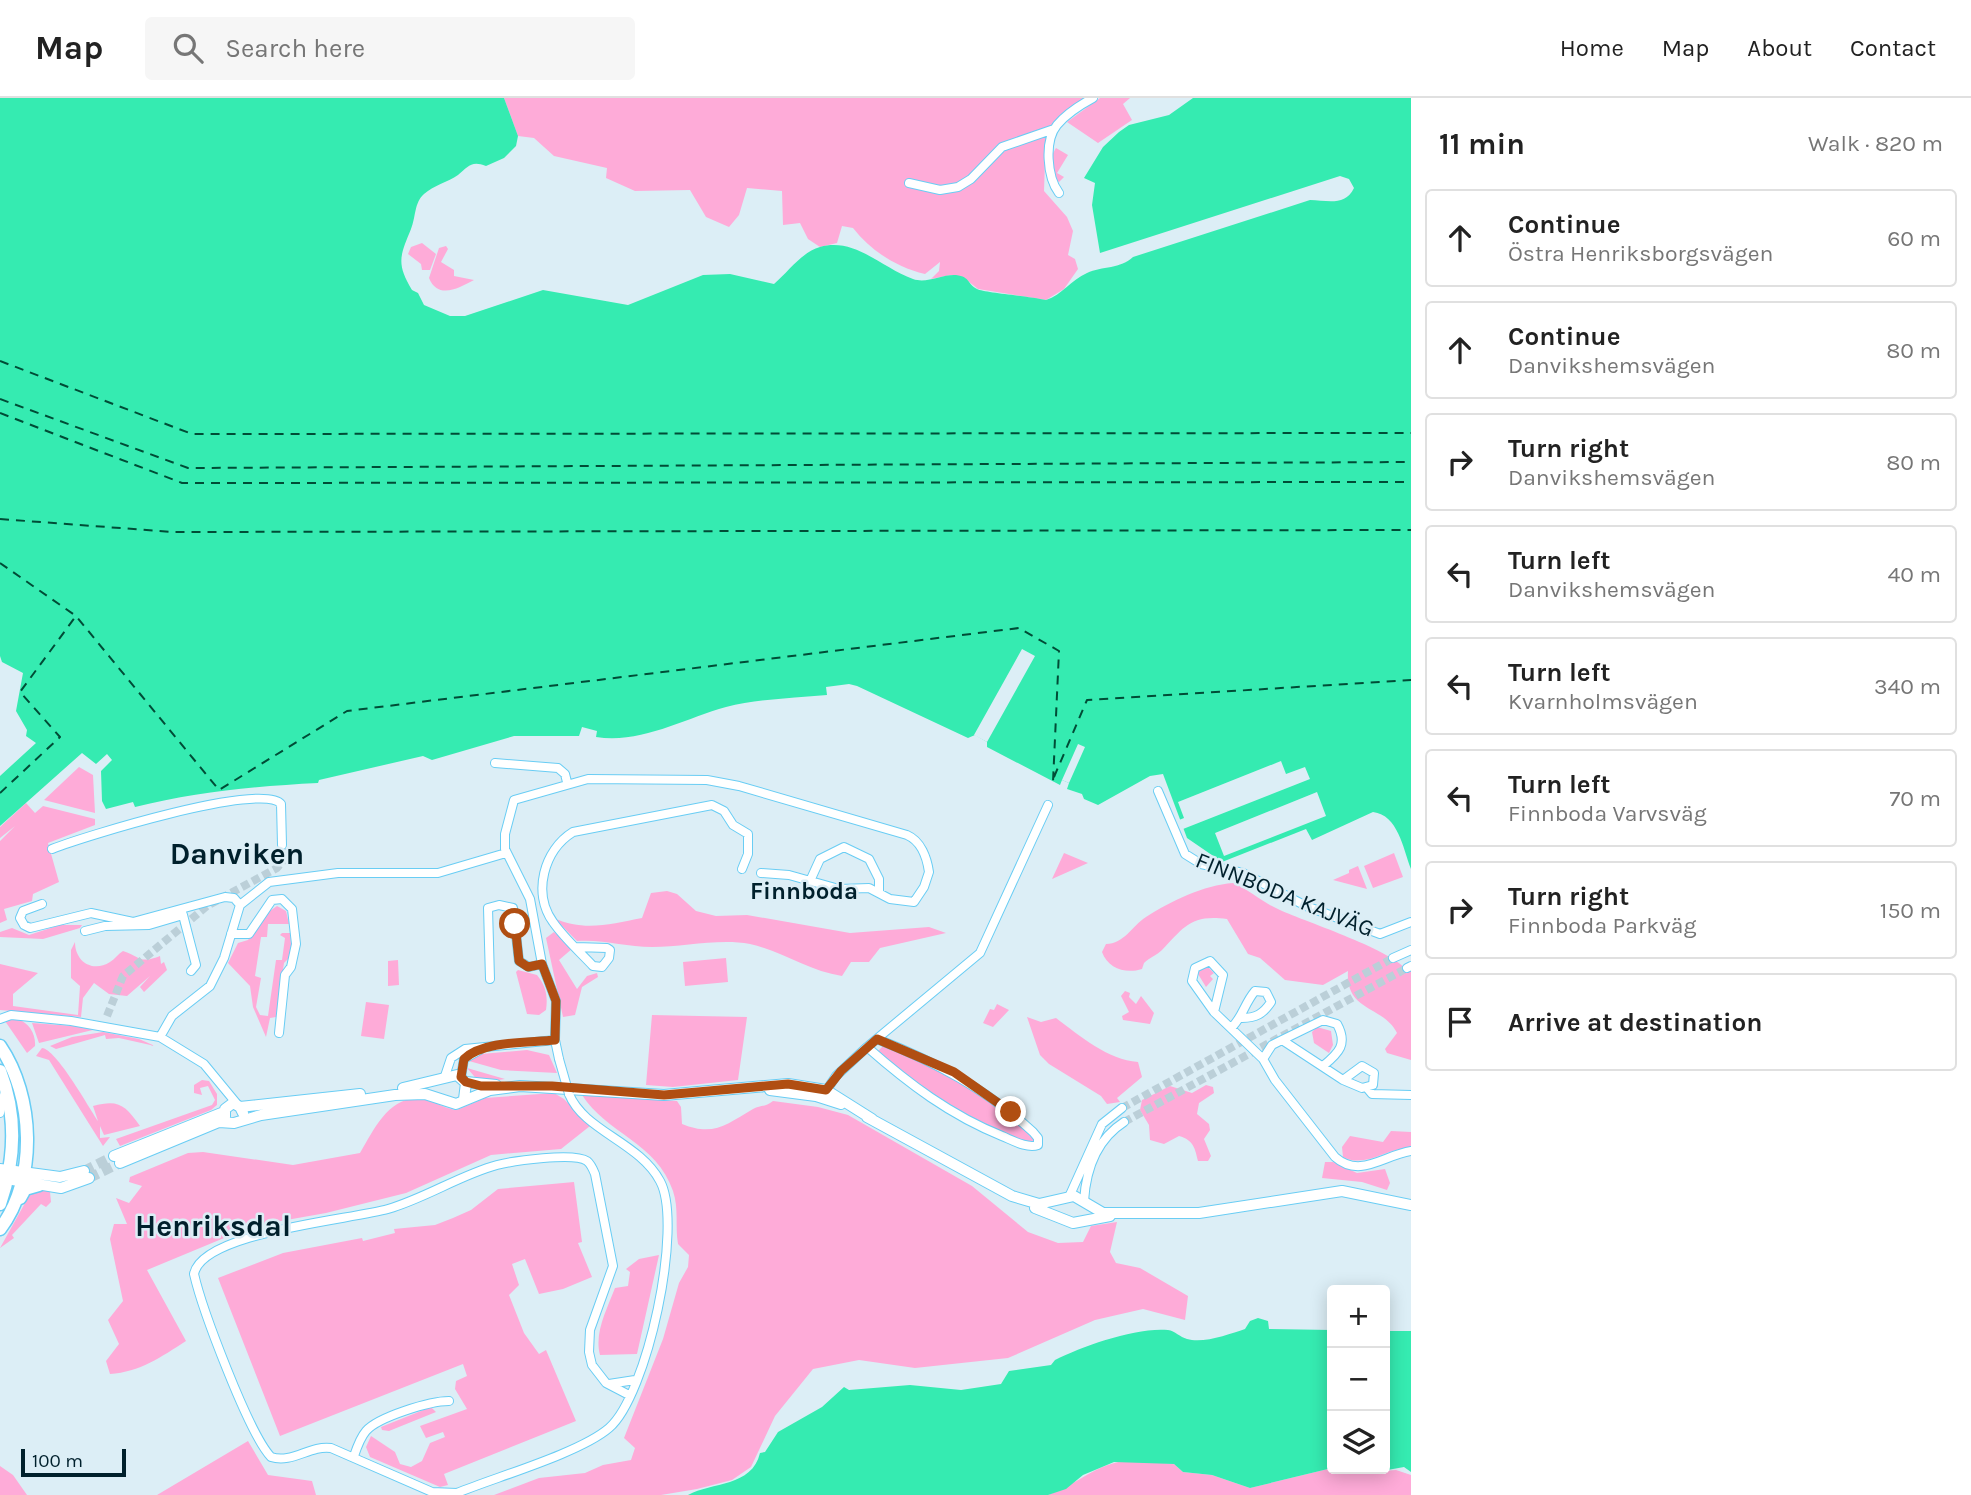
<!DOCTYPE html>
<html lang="en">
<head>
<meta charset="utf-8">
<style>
  :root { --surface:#fff; --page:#f6f6f6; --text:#222; --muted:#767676; --line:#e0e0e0 }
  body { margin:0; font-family:Karla,sans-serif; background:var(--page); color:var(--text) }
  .controls { position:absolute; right:21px; bottom:21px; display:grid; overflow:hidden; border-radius:7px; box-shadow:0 4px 18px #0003 }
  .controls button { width:63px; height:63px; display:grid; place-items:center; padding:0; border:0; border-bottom:2px solid var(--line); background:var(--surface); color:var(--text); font:35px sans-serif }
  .scale { position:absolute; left:21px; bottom:18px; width:105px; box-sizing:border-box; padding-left:7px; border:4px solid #00202c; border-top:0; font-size:19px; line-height:24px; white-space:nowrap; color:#00202c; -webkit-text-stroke:5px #dceef6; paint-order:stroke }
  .stop { position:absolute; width:21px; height:21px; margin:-16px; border:5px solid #b04e12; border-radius:50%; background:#fff }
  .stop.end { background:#b04e12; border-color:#fff; box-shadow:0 2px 7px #0008 }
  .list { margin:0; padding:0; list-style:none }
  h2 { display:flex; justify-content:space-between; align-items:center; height:91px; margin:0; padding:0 28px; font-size:30px }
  h2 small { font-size:23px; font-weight:400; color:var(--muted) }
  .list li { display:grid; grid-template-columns:46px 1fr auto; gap:21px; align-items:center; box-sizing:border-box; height:98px; margin:0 14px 14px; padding:0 14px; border:2px solid var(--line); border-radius:7px }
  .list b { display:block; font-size:26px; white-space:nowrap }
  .list p { margin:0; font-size:23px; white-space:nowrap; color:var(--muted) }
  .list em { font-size:23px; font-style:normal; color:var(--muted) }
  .icon { flex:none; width:38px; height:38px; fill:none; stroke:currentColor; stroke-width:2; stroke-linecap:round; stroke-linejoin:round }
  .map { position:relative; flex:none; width:1411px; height:1397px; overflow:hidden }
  header { display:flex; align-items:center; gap:42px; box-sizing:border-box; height:98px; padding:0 35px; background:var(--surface); border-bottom:2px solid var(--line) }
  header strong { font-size:33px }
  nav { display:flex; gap:38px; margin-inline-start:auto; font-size:24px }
  .search { width:490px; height:63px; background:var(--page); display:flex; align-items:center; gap:18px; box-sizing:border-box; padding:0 24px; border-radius:7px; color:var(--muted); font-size:26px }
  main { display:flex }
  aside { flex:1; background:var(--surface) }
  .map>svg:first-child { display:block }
  .green { fill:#feabd8 }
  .water { fill:#35ebb1 }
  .pier { fill:#dceef6 }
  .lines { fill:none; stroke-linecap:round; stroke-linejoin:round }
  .ferry { stroke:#004c36; stroke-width:2; stroke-dasharray:9 7; stroke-linecap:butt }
  .minor-tunnel { stroke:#bbcfd8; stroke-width:8; stroke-dasharray:8 4; stroke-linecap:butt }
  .tertiary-tunnel { stroke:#bbcfd8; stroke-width:10; stroke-dasharray:10 5; stroke-linecap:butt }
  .minor-casing { stroke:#69cdf4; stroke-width:10 }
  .tertiary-casing { stroke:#69cdf4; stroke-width:12 }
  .primary-casing { stroke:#69cdf4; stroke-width:15 }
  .minor { stroke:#fff; stroke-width:8 }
  .tertiary { stroke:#fff; stroke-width:10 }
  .primary { stroke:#fff; stroke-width:12 }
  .minor-bridge-casing { stroke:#69cdf4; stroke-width:10; stroke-linecap:butt }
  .minor-bridge { stroke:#fff; stroke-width:8 }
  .route { stroke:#b04e12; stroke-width:9 }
  .labels { text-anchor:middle; stroke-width:5; stroke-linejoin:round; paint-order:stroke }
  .street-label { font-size:23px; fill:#00202c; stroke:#dceef6 }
  .neighbourhood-label { font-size:24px; font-weight:bold; fill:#00202c; stroke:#dceef6 }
  .district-label { font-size:30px; font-weight:bold; fill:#00202c; stroke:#dceef6 }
</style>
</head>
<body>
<header>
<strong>Map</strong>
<div class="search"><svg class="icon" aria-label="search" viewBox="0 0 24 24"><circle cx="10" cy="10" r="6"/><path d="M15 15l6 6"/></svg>Search here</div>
<nav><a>Home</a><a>Map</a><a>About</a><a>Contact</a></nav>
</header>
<main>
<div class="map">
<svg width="1411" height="1397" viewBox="0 0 1411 1397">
  <rect width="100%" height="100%" fill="#dceef6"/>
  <!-- green -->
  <path class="green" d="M504 0H1086L1046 35 1044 93 1067 119 1073 133 1068 157 1075 161 1078 171 1064 191 1046 202 978 191 963 179 951 177 931 181 939 173 940 164 925 176C896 169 871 153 853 130L842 128 837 145 820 149 808 141 800 125 783 127 782 93 747 90 739 117 729 129 706 119 690 92 635 93 606 80 607 70 554 58 534 40 518 38Z
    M1100 0H1130L1123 6 1132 22 1098 45 1067 24Z
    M1056 50 1068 57 1057 75 1064 79 1059 84 1054 80 1052 57Z
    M422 145 436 156 430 172H422L421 166 408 156 411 149Z
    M446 148 448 151 441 164 454 172V178L474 182C459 190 438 202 429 180L439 150Z
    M79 669 93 677 95 715 44 702Z
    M26 705 35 715 43 708 95 721V727L48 745 59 784 33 796 32 803 4 811 7 822 0 825V743L15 728 0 740V729Z
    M1064 755 1088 765 1052 781Z
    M1394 755 1403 779 1373 790 1364 768Z
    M1358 768 1367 791 1333 782 1349 775V772Z
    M1233 785C1250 792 1263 805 1280 812 1306 824 1396 853 1408 874L1411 872V962L1387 955 1385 951 1397 935C1384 908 1345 914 1348 873L1323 887 1285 882 1260 860 1248 856 1227 821C1191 816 1184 829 1162 852 1157 857 1149 860 1144 865L1142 871C1126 876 1108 871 1102 854L1106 846C1124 846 1132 828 1146 819 1171 803 1204 787 1233 785Z
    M667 793 677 796 696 813 716 818 747 817 850 835 929 829 946 835 880 850 869 864H851L842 878C809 873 782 853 750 846 719 840 684 849 652 849 626 849 603 841 577 843L554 820C584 834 611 826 642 820L651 795Z
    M277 808 286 813 289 826H268L267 839H261L255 878 261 880 256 909 260 917 268 918 276 862H282L285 840 280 837 282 835H290L292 857 284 865 276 919 270 920 266 939 253 909 250 888 228 865 238 845 248 842 267 815Z
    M60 827H82L80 830 43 841 0 839V834L12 830 29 837Z
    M554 834 573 850 559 862 577 891 587 878 597 875 598 879 582 889 575 917 563 919 546 840Z
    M75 844C75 864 93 875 110 864 115 861 118 856 123 853 141 859 139 866 160 858L161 866 164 864 167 872 144 894 140 889 150 878 127 898 109 896 94 885 83 900 81 919 0 912V866L38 875 13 896V908L78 917 80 888 71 880V852Z
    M726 860 728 884 685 888 683 864Z
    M398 862 399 887 388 888V863Z
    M1207 868 1214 875 1210 878 1213 881 1206 889 1198 876 1200 871Z
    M518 872 537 877C546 888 548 898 546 912L539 917 527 916 516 874Z
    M1125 893 1130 895 1129 899 1136 906 1141 898 1154 915 1150 926 1123 922 1122 918 1129 914 1121 898Z
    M366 904 389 907 384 941 361 938Z
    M997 906 1009 912 993 929 983 925 990 911 994 912Z
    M652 917 747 919 738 982 673 989 646 987Z
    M1027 919 1041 924 1056 920C1080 938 1108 962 1138 964L1142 979 1117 1000 1120 1004 1107 1006 1101 998 1049 966 1040 957Z
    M18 921C29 925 36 936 35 948L27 955 5 923Z
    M32 925 101 930 39 945Z
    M1317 929 1331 933 1333 947 1329 955 1314 945 1312 934Z
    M103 934 139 941 155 948 119 940 106 941 105 937 56 951 50 948 72 939Z
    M884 947C940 972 993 998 1035 1043L1033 1047C969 1028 928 995 877 954Z
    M42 950C56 951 88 1008 98 1023L93 1008C119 1001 125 1007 140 1028L104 1037 100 1028V1040L110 1039 103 1048 49 962 36 958Z
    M527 952 549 957 557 975 501 972 469 963 481 956Z
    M467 970 505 981 480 985Z
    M202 982 209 983 217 996V1007L211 1012 120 1048 116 1041 212 1007 215 1002 208 988 200 990 202 997 194 995V987Z
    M1206 987 1213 989 1214 995 1199 1005 1197 1016 1209 1026 1210 1032 1204 1041 1211 1058 1208 1063H1198C1195 1051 1194 1042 1179 1038L1164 1046 1150 1042 1149 1027 1140 1012 1142 1002 1170 988 1192 995Z
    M554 995 564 1001 590 1028 561 1051 491 1057 406 1095 326 1115 253 1128 147 1172 186 1243C161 1259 140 1274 110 1276L106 1263 119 1246 108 1222 123 1203 110 1141 114 1126H127L116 1100 129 1105 142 1088 129 1084 130 1079 188 1055 203 1054 293 1067 360 1055C376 1028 392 991 430 1003 440 1006 446 1011 457 1012L485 1000Z
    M582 997 677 1003 681 1009 682 1026C714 1039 727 1026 753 1011 761 1007 766 1009 773 1003L818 1009 848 1017 972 1088 1028 1134 1058 1145 1083 1144 1091 1128 1117 1124 1110 1154 1116 1165 1140 1170 1188 1198 1185 1222 1143 1211 1095 1222 1008 1260 915 1270 859 1262 813 1271 775 1318 751 1369 732 1382 697 1391 661 1397H494L539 1380 585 1375 603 1367 631 1362 635 1350 624 1340 663 1241 679 1185 688 1169 689 1157 678 1146C675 1128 679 1111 673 1093 657 1045 606 1035 582 997Z
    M1391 1033 1411 1034V1050C1387 1049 1366 1071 1343 1059L1342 1049 1350 1038 1383 1044Z
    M1325 1064H1333L1357 1075 1385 1071 1390 1085 1387 1092 1362 1084 1322 1080Z
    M574 1084 582 1144 578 1145 592 1179 563 1191 539 1196 525 1161 512 1166 519 1187 509 1197 524 1235 539 1256 546 1252 576 1323 444 1376 448 1387 440 1389 370 1359 366 1349 371 1338 395 1354 400 1366 411 1369 422 1363 430 1345 445 1339 443 1334 426 1340 420 1328 467 1311 455 1291 456 1283 467 1278 463 1266 280 1338 218 1180 283 1155 362 1140 363 1143 395 1135 394 1131 435 1127 453 1120 471 1112 498 1091Z
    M41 1091 50 1094 51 1104 46 1109 41 1106 12 1137 14 1140 0 1150 30 1096Z
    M659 1157 637 1256 600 1257C594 1235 607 1211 615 1190L628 1188 630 1174 626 1171 639 1161Z
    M431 1309 436 1314 389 1333 382 1332 381 1329Z
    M248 1343 268 1377 312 1383 316 1397H157Z
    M1131 1362 1174 1366 1183 1374 1212 1377 1250 1390 1332 1370 1360 1375 1396 1372 1411 1377V1397H1048C1079 1386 1095 1365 1131 1362Z
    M0 1368 13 1377 27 1397H0Z"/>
  <!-- water -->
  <path class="water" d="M0 0H504L518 38 516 48 504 60 486 68C471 62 468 69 458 77 448 84 434 87 424 96 414 105 416 119 411 131 400 158 396 165 412 192L418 195 424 207 450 218H465L543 192 628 207 703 177 730 176 774 186C788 174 802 154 820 149 855 139 882 170 913 181 927 186 942 176 956 177 971 179 967 186 977 191 985 195 1030 198 1046 202 1062 197 1071 182 1087 175 1102 168 1121 171 1133 159L1310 102C1326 102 1345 109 1354 90L1349 81 1340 78 1100 155 1092 107 1095 85 1084 80 1103 49 1119 34 1129 27 1169 17 1193 0H1411V771C1403 750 1398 717 1373 714L1312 742 1306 731 1222 764 1187 740 1163 676 1150 678 1098 707 1084 701 1082 696 1067 691 1069 685 1062 682 1060 687 987 649V644L975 637 968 640 857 588 849 586 826 589 827 597C794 600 757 601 726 609 683 621 641 646 596 639L597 633 582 629 579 638H514L432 662 423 658 319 682 318 685C257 688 196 694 135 709L133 704 106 711 102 703 101 673 112 662 107 656 96 666 82 655 0 728V678L36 645 26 638 27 632 16 613 23 575 2 564 0 558Z
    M1258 1220 1268 1223 1269 1231 1332 1232V1370L1250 1390 1212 1377 1183 1374 1174 1366 1114 1364 1083 1377 1066 1391 1048 1397H688C712 1384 752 1389 760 1355L765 1354 778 1334 822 1309 844 1289 849 1292 910 1287 961 1292 1001 1286 1009 1273 1051 1267 1055 1262C1083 1248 1136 1229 1168 1232 1175 1233 1180 1239 1187 1241 1203 1246 1230 1236 1245 1231L1250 1223Z
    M1385 1233H1411V1374L1404 1369 1371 1375 1357 1371H1385Z"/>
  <!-- pier -->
  <path class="pier" d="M1022 551 1035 558 987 644 974 637Z
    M1078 646 1085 649 1069 685 1062 682Z
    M1281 663 1286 676 1305 669 1310 681 1183 731 1179 722 1184 720 1178 704Z
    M1317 694 1326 718 1224 758 1215 735Z"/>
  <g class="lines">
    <!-- ferry -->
    <path class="ferry" d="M0 263 192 336 1411 335
      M0 301 188 370 1411 364
      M0 315 182 385 1411 384
      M0 421 173 434 1411 432
      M0 465 76 518 219 692 347 613 1019 530 1059 553 1053 684
      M1054 679 1087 602 1411 582
      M0 695 60 639 20 594 76 518"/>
    <!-- minor-tunnel -->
    <path class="minor-tunnel" d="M107 918 123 878 207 808 277 770 283 763 282 747
      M1122 1010 1393 860
      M1124 1024 1407 870"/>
    <!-- tertiary-tunnel -->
    <path class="tertiary-tunnel" d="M84 1073 114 1058
      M89 1080 120 1065"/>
    <!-- minor casing -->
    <g class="minor-casing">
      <path id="minor" d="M909 85 940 92 958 89 971 81 1002 49 1054 31
        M1059 95C1047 79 1044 43 1057 27 1067 15 1080 7 1093 0
        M495 665 558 670 565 676 567 684
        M1158 693 1185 756 1201 766 1243 775 1306 808 1380 836 1411 824
        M52 751C82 739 263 683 281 706L282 747
        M810 783 820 761 844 749 869 761 879 781V794
        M42 806 23 813 20 820 24 827 30 830 91 815 133 824 225 799 234 800 240 807
        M183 817 196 867 191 873
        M85 833 105 828 149 827 183 817 181 812
        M231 836H249L272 802 282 801 292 811 296 846 291 869 285 877 279 935
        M576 849 607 850 610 852 609 860 602 869 593 868C580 854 564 840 553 824 532 795 544 752 573 734L712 707 724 713 733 727 748 736V756L742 771
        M1393 860 1411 852
        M1407 870 1411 868
        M490 881 488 810 499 807 513 810 519 863 529 869 542 866
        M1214 914 1192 883 1195 870 1210 863 1223 877 1214 914 1263 961 1275 982 1335 1059C1360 1081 1384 1057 1411 1053
        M0 921 11 917 71 923 160 939 204 966 237 1006
        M1231 930C1243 919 1244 906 1255 893L1266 894 1271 904C1263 916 1256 920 1242 920
        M160 939 172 918 210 888 224 860 240 807 269 784 338 775H438L506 755
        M1282 942 1323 922 1337 926C1348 946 1339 955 1323 968
        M867 949C909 986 950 1017 1002 1038 1012 1042 1027 1051 1038 1047V1040L1033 1034C986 991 936 964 877 941
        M559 961 555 942 556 903 542 866 530 801 505 751V736L514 702 588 681 707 682 739 688 907 737C921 743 927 760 929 774L924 789 914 804 890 801 869 790 839 791 789 777 761 775
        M1263 961 1272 947 1282 942 1343 982
        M1362 968 1374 975 1373 987 1362 990 1343 982Z
        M445 978 451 960 465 951 555 942
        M461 979 464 961 480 952
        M1367 990 1372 996 1411 997
        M569 996C584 1033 639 1044 660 1083 684 1127 647 1298 609 1330 580 1355 496 1379 457 1395L432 1394 331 1350C310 1347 292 1366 271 1359 249 1336 202 1211 194 1176 202 1134 349 1122 388 1111 426 1100 460 1077 497 1067 513 1063 574 1054 587 1063 591 1066 593 1071 595 1076L613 1168 590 1232 589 1254 592 1267 606 1285 629 1297
        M824 996 836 978 867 949 980 855 1048 707
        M0 1015 4 997
        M1069 1099 1102 1026 1122 1010
        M1084 1103C1086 1071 1096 1042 1124 1024
        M609 1286 635 1282
        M354 1358C357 1349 360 1340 366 1333 378 1319 430 1303 449 1303"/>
    </g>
    <!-- tertiary casing -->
    <g class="tertiary-casing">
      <path id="tertiary" d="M466 984 496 987
        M403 990 457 977 466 985 464 1001
        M770 992 816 998 841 1006
        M240 1009 360 996
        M225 1019V1011L233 1005 240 1009 243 1015
        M867 1019 1012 1098 1039 1106 1074 1098 1103 1115H1199L1342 1093 1411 1107
        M114 1058 224 1014
        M120 1065 219 1024 234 1025 261 1017 395 997 425 996 456 1006 490 992 520 988 664 997 788 986 826 992 872 1021
        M0 1071 60 1079 84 1073
        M0 1080 61 1090 89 1080
        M1035 1110 1073 1125 1110 1118"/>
    </g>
    <!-- primary casing -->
    <g class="primary-casing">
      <path id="primary" d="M0 948C34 998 38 1081 0 1131
        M0 973C17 1017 15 1063 0 1106
        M20 1100 25 1091 39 1087"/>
    </g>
    <!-- minor -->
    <use href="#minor" class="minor"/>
    <!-- tertiary -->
    <use href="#tertiary" class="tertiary"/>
    <!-- primary -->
    <use href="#primary" class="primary"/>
    <!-- minor-bridge casing -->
    <g class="minor-bridge-casing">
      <path id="minor-bridge" d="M559 961 569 996"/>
    </g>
    <!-- minor-bridge -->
    <use href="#minor-bridge" class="minor-bridge"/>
  </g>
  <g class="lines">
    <!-- route -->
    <path class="route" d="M515 826 519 863 528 869 542 866 556 903 555 942C529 945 484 942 464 961L461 979 466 984 481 988H552L664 997 788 986 826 992 841 973 877 941 954 974 1011 1014"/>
  </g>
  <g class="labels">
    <!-- street labels -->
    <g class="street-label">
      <text transform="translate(1285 796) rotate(22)" y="8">FINNBODA KAJVÄG</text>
    </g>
    <!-- neighbourhood labels -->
    <g class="neighbourhood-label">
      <text x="804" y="801">Finnboda</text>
    </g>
    <!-- district labels -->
    <g class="district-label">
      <text x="237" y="766">Danviken</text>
      <text x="213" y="1138">Henriksdal</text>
    </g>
  </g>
</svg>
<div class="controls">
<button>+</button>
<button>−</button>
<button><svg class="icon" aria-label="layers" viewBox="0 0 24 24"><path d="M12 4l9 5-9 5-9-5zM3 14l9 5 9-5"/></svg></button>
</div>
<div class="scale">100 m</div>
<div class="stop" style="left:515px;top:826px"></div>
<div class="stop end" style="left:1011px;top:1014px"></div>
</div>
<aside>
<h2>11 min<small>Walk · 820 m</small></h2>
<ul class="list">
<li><svg class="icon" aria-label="ahead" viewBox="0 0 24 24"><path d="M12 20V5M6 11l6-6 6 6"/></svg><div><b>Continue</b><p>Östra Henriksborgsvägen</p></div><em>60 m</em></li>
<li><svg class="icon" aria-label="ahead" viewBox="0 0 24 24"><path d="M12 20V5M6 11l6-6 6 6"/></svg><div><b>Continue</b><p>Danvikshemsvägen</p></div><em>80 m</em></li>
<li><svg class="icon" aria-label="right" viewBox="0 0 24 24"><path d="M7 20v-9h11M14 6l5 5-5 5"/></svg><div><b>Turn right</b><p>Danvikshemsvägen</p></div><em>80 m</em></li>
<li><svg class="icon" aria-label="left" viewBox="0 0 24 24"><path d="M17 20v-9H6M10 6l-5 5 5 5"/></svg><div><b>Turn left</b><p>Danvikshemsvägen</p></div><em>40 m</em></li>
<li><svg class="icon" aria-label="left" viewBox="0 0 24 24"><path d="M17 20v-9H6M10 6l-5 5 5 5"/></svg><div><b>Turn left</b><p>Kvarnholmsvägen</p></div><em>340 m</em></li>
<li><svg class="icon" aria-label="left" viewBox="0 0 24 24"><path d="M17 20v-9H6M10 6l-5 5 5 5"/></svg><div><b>Turn left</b><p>Finnboda Varvsväg</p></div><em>70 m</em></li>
<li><svg class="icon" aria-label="right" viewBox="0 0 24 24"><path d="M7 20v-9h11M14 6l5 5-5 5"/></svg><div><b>Turn right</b><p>Finnboda Parkväg</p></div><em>150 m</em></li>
<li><svg class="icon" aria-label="arrive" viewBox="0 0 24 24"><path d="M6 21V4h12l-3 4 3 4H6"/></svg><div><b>Arrive at destination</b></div></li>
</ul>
</aside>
</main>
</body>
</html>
